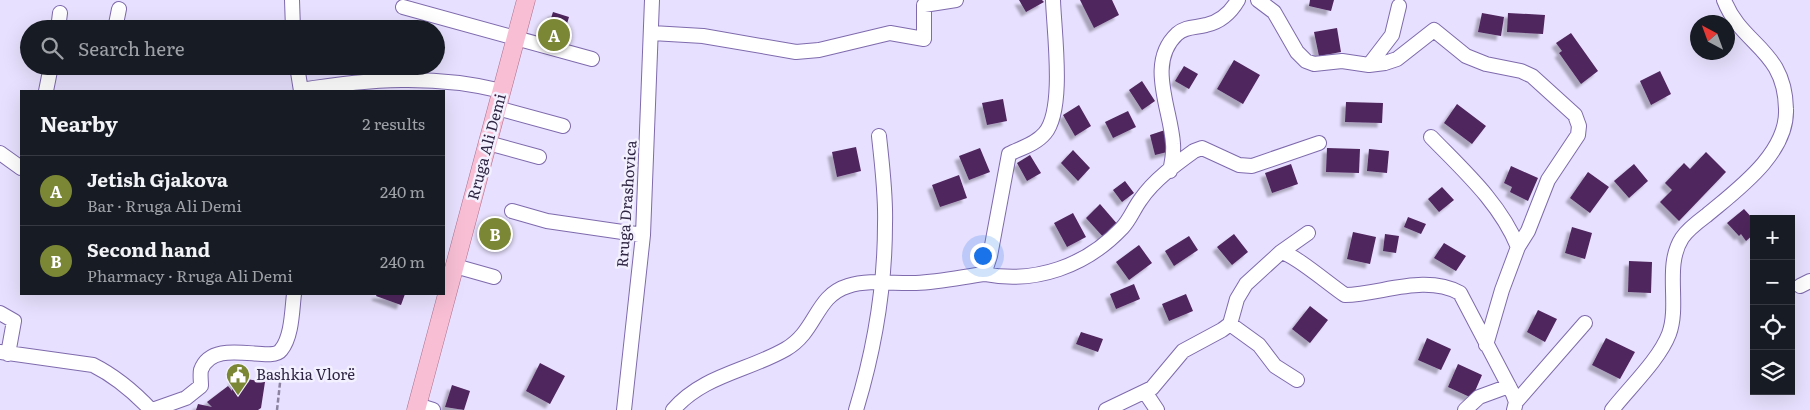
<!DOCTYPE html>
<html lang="en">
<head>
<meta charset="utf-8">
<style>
  :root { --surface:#171b24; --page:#242831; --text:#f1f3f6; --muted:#9ea1a6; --line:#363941; --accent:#7b8735 }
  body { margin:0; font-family:Literata,serif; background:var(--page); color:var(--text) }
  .controls { position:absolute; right:15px; bottom:15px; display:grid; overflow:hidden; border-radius:0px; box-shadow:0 5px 20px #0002 }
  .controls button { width:45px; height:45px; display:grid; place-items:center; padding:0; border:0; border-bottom:1px solid var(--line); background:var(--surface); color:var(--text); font:25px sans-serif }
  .compass { position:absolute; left:1690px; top:15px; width:45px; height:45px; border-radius:50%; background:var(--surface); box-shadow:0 5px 20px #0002; rotate:319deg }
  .you { position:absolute; left:982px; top:255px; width:18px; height:18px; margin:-12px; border:4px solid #fff; border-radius:50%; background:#1a73e8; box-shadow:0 0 0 8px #1a73e833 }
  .badge { display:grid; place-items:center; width:32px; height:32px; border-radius:50%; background:var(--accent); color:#fff; font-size:16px; font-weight:700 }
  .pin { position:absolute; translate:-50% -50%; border:2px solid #fff; box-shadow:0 1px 5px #0006 }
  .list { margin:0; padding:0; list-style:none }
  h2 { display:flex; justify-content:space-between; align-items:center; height:65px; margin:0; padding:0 20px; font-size:21px }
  h2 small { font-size:16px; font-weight:400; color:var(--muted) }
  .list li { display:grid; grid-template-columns:32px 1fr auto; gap:15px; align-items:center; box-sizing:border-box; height:70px; padding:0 20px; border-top:1px solid var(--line) }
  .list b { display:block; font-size:19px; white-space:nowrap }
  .list p { margin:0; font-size:16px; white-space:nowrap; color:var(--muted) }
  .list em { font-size:16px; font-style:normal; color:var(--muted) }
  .icon { flex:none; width:28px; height:28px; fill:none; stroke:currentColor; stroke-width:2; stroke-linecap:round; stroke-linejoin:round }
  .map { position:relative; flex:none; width:1810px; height:410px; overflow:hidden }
  .search { position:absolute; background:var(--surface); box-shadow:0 5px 20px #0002; left:20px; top:20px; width:425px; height:55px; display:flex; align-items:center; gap:12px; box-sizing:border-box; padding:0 18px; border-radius:28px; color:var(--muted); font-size:19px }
  .panel { position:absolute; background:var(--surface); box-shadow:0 5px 20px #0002; left:20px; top:90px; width:425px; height:205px; border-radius:0px }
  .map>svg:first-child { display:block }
  .building { fill:#4f255d; filter:url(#shadow) }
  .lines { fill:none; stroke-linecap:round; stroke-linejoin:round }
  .minor-casing { stroke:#7e6aad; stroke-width:16 }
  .major-casing { stroke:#ae6e8e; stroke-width:19 }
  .path { stroke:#8b83a0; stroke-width:2.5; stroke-dasharray:5 2.5; stroke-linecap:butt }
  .minor { stroke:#fff; stroke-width:14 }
  .major { stroke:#f8bfd4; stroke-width:18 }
  .labels { text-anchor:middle; stroke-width:5; stroke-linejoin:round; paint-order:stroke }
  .street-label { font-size:15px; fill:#2f2643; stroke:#f3f0ff }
  .poi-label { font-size:15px; fill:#2f2643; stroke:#f3f0ff; text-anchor:start }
</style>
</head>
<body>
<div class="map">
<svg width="1810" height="410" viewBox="0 0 1810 410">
  <defs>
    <filter id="shadow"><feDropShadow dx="-4.5" dy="4.5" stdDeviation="1" flood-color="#0004"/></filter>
  </defs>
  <rect width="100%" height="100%" fill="#e7e0fe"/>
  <!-- building -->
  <path class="building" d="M1019 0H1042L1044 2 1026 12Z
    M1080 0H1112L1119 15 1094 28Z
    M1310 0H1334L1331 11 1309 6Z
    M553 12 569 17 560 47 543 42Z
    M1482 13 1504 17 1501 36 1478 32Z
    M1508 13 1545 15 1543 34 1507 32Z
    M1337 28 1341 52 1319 56 1314 32Z
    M1571 33 1598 71 1581 84 1559 53 1562 51 1556 43Z
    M1234 60 1260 75 1243 104 1217 89Z
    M1184 66 1198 74 1189 89 1175 81Z
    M1660 71 1671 94 1651 105 1640 81Z
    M1142 81 1155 101 1142 110 1129 90Z
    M1003 99 1007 121 987 125 982 103Z
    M1346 102 1383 103 1382 123 1345 122Z
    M1457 104 1486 126 1472 144 1444 123Z
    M1079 105 1091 126 1075 136 1063 115Z
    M1128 111 1136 127 1113 138 1105 122Z
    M1165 130 1171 151 1155 155 1150 135Z
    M856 147 861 171 837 177 832 152Z
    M980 148 990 172 969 180 959 156Z
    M1327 148 1360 149 1359 173 1326 172Z
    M1369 149 1389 151 1387 173 1367 171Z
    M1073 150 1090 168 1078 181 1061 163Z
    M1706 152 1726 172 1679 221 1660 202 1672 190 1665 183 1684 163 1690 169Z
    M1030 155 1041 173 1027 181 1017 163Z
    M1291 164 1298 184 1272 193 1265 173Z
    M1634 164 1648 181 1629 198 1614 181Z
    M1511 166 1538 178 1528 201 1510 192 1512 187 1504 183Z
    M1588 172 1609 187 1590 213 1570 198Z
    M959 175 967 198 940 207 932 185Z
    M1125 181 1134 193 1122 202 1113 190Z
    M1442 187 1454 200 1439 212 1428 199Z
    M1100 204 1119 226 1105 239 1086 218Z
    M1744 209 1754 220V234L1746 241 1741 234 1739 236 1727 223Z
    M1073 213 1086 237 1067 247 1054 223Z
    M1408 217 1426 224 1421 234 1404 227Z
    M1572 227 1592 233 1585 259 1565 253Z
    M1353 232 1376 237 1370 264 1347 259Z
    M1234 234 1248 252 1232 265 1217 247Z
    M1385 234 1399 236 1396 253 1383 251Z
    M1189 236 1198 250 1174 266 1165 251Z
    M1444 243 1466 256 1456 271 1434 258Z
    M1139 245 1152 263 1129 280 1116 262Z
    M1629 261 1652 262 1651 293 1628 292Z
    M1134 284 1140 299 1116 309 1110 294Z
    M377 294H405L401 305 376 296Z
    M1186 294 1193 311 1169 321 1162 304Z
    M1310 306 1328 320 1310 343 1292 329Z
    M1538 310 1557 319 1545 342 1527 332Z
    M1081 332 1103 339 1098 352 1076 344Z
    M1427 338 1451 349 1441 370 1418 360Z
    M1606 338 1635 352 1620 379 1592 365Z
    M540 363 565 376 550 404 526 391Z
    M1458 364 1482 375 1472 398 1448 387Z
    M234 377 265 382 261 408 258 410H196L198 404 212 407 207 402 228 386 232 391Z
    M452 385 470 391 464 410 445 407Z"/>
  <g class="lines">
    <!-- minor casing -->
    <g class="minor-casing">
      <path id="minor" d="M292 0 293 29
        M1258 0 1274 12 1297 52 1306 61 1314 64 1342 61 1369 65 1385 63 1397 59 1434 30 1466 56 1486 64 1521 71 1532 76 1575 115 1579 126 1578 135 1548 180 1528 231 1518 247 1502 290 1486 345
        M403 7 592 59
        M58 29 60 13
        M115 29 119 9
        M652 33 703 36 796 52 819 50 890 33 924 39V5L956 0
        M1369 65 1392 35 1399 6
        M297 66 301 91
        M301 90C368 79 435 74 502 91
        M46 91 51 66
        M497 108 563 126
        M1431 137C1464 171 1500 203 1518 247
        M488 143 539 157
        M0 153 21 168
        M1170 171C1172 162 1174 153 1173 144 1171 109 1146 63 1177 34 1186 26 1196 28 1206 25 1220 22 1231 12 1238 0
        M512 211 547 221 643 235
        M1281 252 1308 233
        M455 266 494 277
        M984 274C1036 284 1086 266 1122 228 1130 220 1134 208 1141 199 1154 180 1176 164 1194 151L1202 148 1239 165 1252 166 1319 143
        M1800 286 1810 281
        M0 313 14 321 8 354
        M1230 324 1259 345 1275 366 1297 380
        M0 352 93 365C115 376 134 392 151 410
        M1145 392 1157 410
        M1516 402 1585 323
        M417 405 433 410
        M152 410 186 398 201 386C201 381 200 374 201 370 213 336 271 364 281 350 292 337 292 310 294 294
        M624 410 643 235 652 0
        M673 410C703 375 748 371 786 349 817 331 815 296 848 286 870 279 894 284 916 283 939 282 962 277 984 274L990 256 1009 154C1021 148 1036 144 1045 133 1065 109 1054 32 1053 0
        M856 410C874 351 885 286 885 224 886 195 882 165 879 136
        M1106 410 1152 388 1183 351 1222 330 1230 324 1237 299 1246 284 1281 252C1294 254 1330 285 1345 295 1382 294 1425 274 1460 293L1513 394 1516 402 1514 410
        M1465 410 1479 397 1509 386
        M1612 410C1629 388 1659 360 1669 334 1680 304 1664 266 1682 238 1688 229 1699 221 1707 215 1738 189 1788 153 1786 109 1785 49 1742 46 1724 0"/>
    </g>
    <!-- major casing -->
    <g class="major-casing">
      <path id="major" d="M416 410 526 0"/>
    </g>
    <!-- path -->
    <path class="path" d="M277 410 282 365"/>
    <!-- minor -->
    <use href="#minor" class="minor"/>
    <!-- major -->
    <use href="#major" class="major"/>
  </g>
  <!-- icons -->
  <defs>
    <g id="civic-pin" transform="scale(1.25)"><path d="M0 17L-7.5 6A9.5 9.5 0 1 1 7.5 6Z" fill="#7b8735" stroke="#f3f0ff"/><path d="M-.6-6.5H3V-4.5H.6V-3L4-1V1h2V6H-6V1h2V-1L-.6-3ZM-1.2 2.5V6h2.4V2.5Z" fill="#fff"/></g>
  </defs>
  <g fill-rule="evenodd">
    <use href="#civic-pin" x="238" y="375"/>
  </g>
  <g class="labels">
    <!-- street labels -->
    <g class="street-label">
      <text transform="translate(487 147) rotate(-75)" y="5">Rruga Ali Demi</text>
      <text transform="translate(627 204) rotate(-86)" y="5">Rruga Drashovica</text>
    </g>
    <!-- poi labels -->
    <g class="poi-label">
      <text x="256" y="380">Bashkia Vlorë</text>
    </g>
  </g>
</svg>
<div class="controls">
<button>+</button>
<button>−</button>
<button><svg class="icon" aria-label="locate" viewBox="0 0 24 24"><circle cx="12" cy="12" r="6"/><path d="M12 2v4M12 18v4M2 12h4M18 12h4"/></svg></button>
<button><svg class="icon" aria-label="layers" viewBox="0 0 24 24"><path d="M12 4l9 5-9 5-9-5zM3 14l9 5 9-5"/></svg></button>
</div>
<svg class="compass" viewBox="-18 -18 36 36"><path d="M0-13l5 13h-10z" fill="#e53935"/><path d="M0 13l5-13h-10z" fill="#9ea1a6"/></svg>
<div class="you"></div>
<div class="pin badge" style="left:554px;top:35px">A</div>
<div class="pin badge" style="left:495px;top:234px">B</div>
<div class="search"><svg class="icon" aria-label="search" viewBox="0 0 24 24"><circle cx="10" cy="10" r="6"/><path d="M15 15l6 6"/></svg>Search here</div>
<section class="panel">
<h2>Nearby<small>2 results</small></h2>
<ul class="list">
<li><span class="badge">A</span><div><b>Jetish Gjakova</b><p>Bar · Rruga Ali Demi</p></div><em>240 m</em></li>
<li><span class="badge">B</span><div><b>Second hand</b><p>Pharmacy · Rruga Ali Demi</p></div><em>240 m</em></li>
</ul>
</section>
</div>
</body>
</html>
